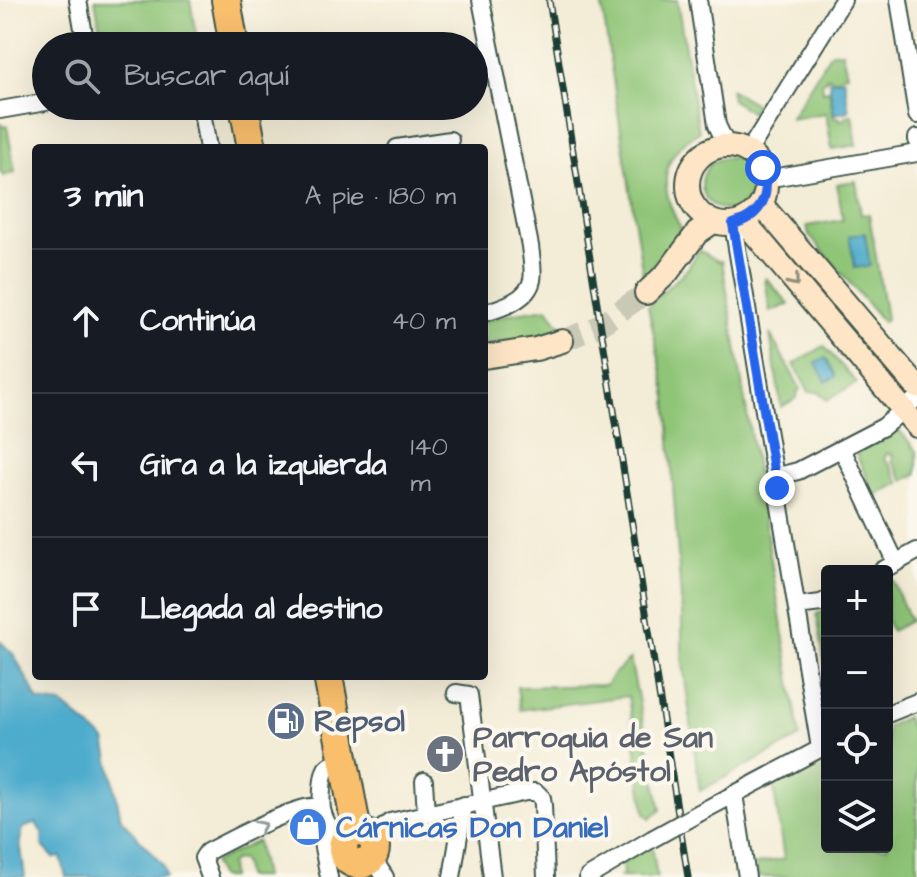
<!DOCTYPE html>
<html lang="es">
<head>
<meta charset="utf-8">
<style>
  :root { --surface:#171b24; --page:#242831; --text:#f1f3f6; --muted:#9ea1a6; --line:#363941 }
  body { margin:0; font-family:"Architects Daughter",sans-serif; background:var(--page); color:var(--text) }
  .controls { position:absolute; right:24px; bottom:24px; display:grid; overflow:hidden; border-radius:8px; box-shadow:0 8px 32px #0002 }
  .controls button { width:72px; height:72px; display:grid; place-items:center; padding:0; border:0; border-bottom:2px solid var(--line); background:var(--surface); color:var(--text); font:40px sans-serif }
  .stop { position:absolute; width:24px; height:24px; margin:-18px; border:6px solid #2563eb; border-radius:50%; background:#fff }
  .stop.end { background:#2563eb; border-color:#fff; box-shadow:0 2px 8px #0008 }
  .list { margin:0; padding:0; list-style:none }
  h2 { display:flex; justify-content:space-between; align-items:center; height:104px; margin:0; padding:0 32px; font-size:34px }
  h2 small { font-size:26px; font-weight:400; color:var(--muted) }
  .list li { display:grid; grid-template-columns:52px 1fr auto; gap:24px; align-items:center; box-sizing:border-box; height:144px; padding:0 32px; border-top:2px solid var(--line) }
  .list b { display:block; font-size:30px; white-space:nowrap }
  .list em { font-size:26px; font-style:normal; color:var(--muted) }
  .icon { flex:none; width:44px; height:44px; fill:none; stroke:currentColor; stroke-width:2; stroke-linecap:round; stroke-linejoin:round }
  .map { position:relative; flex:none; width:917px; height:877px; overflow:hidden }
  .search { position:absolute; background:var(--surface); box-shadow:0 8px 32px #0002; left:32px; top:32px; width:456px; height:88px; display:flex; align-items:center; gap:20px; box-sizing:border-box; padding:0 28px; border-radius:44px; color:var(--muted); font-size:30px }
  .panel { position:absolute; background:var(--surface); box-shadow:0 8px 32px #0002; left:32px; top:144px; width:456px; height:536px; border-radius:8px }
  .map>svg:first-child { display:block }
  .green { fill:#8fc577; stroke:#578156; stroke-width:2 }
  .water { fill:#4eabcc; stroke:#367480; stroke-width:2 }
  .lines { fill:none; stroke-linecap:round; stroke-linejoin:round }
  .secondary-tunnel { stroke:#c9c9b6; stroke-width:22; stroke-dasharray:22 11; stroke-linecap:butt }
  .street-casing { stroke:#3f574c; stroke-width:20 }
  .secondary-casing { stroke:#3f574c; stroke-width:26 }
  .highway-casing { stroke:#3f574c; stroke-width:32 }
  .street { stroke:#fff; stroke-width:16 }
  .secondary { stroke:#fde5c5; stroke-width:22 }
  .highway { stroke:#f9bf6d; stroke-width:28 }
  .rail-casing { stroke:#1f3d34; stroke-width:7 }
  .rail { stroke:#fbf7ec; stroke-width:4; stroke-dasharray:12; stroke-linecap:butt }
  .street-bridge-casing { stroke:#3f574c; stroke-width:20; stroke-linecap:butt }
  .street-bridge { stroke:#fff; stroke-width:16 }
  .oneway { stroke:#8e917c }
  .oneway2 { stroke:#8f9e9a }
  .route { stroke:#2563eb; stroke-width:10 }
  .labels { text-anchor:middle; stroke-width:8; stroke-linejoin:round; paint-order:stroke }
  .service-label { font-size:30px; font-weight:bold; fill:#4e5e75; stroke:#fbf7ec; text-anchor:start }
  .worship-label { font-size:30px; font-weight:bold; fill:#5b616d; stroke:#fbf7ec; text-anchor:start }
  .shop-label { font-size:30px; font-weight:bold; fill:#366cbe; stroke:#fbf7ec; text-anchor:start }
</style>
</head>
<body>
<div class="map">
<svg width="917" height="877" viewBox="0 0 917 877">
  <rect width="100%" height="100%" fill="#fbf7ec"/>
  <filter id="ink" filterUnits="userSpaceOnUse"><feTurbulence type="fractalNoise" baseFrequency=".0125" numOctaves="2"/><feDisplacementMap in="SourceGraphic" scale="16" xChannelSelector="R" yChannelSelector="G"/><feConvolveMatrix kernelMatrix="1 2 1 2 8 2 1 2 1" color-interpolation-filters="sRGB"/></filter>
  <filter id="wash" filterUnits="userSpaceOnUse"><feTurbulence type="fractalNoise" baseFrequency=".006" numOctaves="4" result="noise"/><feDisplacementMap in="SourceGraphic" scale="32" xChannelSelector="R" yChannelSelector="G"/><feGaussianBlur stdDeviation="1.8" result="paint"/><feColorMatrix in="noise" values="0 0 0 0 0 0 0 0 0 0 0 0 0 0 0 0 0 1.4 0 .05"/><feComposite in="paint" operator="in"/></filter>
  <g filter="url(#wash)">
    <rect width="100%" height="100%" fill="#f3ecd6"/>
    <!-- green -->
    <path class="green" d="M95 0H190L198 46H103Z
      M601 0H677L699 132C658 155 659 190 681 228L679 232 682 235 656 268 643 276Z
      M831 52H842L847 74 842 75V78L831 80 830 77H827V80L822 82 823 91 829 90 834 118 839 117 840 120 846 119V116L852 115 857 145 832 149 826 113 790 119Z
      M730 89 757 105 752 113 732 100Z
      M1 123 2 127 7 126 15 172 3 176 0 171Z
      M702 184a26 26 0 1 1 52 0a26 26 0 1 1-52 0Z
      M856 181 861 215 869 214 886 319 883 322 809 235 807 226 843 220 837 184Z
      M779 231 914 390 902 401 767 242Z
      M699 250 718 261H722L800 737 700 791 682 656V614L667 397 648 306 688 268Z
      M766 278 789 304 770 312 765 279Z
      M548 308 562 329 539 336 484 345V321L515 313Z
      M770 334 800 388 795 399 781 407Z
      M824 346 857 383 827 400 819 392H809L794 364Z
      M898 429 917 451V474L904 481 892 461 893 455 886 453 884 460 889 463 900 483 875 496 856 453Z
      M890 575 910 621 891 631 887 622V577Z
      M827 609V666L825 667 817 614Z
      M630 659 661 810 650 818 645 813 628 696 520 710 517 687 606 685 613 675Z
      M906 717 917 744V877H758L756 864 784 859 773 783 827 756V847H887V727Z
      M257 841 264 877H246L244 864 241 860 236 859 230 864 231 877H220L213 863Z
      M652 845 657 877H620L623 875 622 863Z"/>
    <!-- water -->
    <path class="water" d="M844 79 849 111 834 114 829 81Z
      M865 233 870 266 855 268 849 236Z
      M826 358 835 374V377L826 382 816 363Z
      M0 641 14 655 39 701 62 704 105 740 121 819 163 865 166 877H66L61 857 54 858 42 845V833L36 823 23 828 20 841 25 877H0Z"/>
  </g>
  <g filter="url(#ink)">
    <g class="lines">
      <!-- secondary-tunnel -->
      <path class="secondary-tunnel" d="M562 341 597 327 646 293"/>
      <!-- street casing -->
      <g class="street-casing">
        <path id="street" d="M78 0 86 46
          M481 0 530 246C531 256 534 270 532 280 528 300 501 308 484 313
          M698 0 717 125 727 146
          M899 0 917 115
          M201 106 208 148
          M0 110 46 102
          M917 138V140
          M397 148 450 140
          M748 152 843 0
          M766 179 917 153
          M733 224 820 748
          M842 449 896 563
          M782 475 798 471 883 427 917 398
          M881 571 917 551
          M797 606 821 603 827 600
          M456 693 469 695 492 877
          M887 714 917 702
          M424 781 426 814
          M734 794 747 877
          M699 813 827 745
          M317 818 329 877
          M371 838 390 822 526 792H536L542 798 543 805 546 877
          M343 846C335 836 326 825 323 813 320 805 322 776 326 769 330 763 337 762 343 761
          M372 857 385 877
          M210 877 203 858 207 852C224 843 301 802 316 807 318 808 320 810 322 811
          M452 877 464 805
          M588 877 652 839"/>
      </g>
      <!-- secondary casing -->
      <g class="secondary-casing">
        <path id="secondary" d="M688 185a39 39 0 1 1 78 0a39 39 0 1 1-78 0Z
          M761 204 917 387
          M744 221 917 426
          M646 293 667 273 697 233 713 222
          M484 357 536 349 562 341"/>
      </g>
      <!-- highway casing -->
      <g class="highway-casing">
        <path id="highway" d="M226 0 234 46
          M244 106 252 148
          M328 676 357 832
          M343 848a16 16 0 1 1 32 0a16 16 0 1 1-32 0Z"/>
      </g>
      <!-- street -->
      <use href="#street" class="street"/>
      <!-- secondary -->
      <use href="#secondary" class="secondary"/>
      <!-- highway -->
      <use href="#highway" class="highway"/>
      <!-- rail casing -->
      <g class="rail-casing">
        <path id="rail" d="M549 0 688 877"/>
      </g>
      <!-- rail -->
      <use href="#rail" class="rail"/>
      <!-- street-bridge casing -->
      <g class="street-bridge-casing">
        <path id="street-bridge" d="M652 839 699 813"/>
      </g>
      <!-- street-bridge -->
      <use href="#street-bridge" class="street-bridge"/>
    </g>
    <!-- one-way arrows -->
    <defs><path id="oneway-chevron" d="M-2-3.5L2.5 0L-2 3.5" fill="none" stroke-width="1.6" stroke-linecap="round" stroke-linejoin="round" transform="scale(2)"/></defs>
    <use class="oneway" href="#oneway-chevron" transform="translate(794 281) rotate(50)"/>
    <use class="oneway2" href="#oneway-chevron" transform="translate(261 826) rotate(-25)"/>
  </g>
  <g class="lines" filter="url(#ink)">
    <!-- route -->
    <path class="route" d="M763 168C771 195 762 216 733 224L777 488"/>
  </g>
  <!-- icons -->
  <defs>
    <g id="fuel-disc" transform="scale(2)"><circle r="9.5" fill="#5c6f8a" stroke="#fbf7ec"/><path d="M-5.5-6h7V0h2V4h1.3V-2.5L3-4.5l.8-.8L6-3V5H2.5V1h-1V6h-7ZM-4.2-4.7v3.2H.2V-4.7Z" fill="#fff"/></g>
    <g id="church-disc" transform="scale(2)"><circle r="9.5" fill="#6b7280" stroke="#fbf7ec"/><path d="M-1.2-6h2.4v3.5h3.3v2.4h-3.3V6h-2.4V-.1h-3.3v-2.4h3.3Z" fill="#fff"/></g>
    <g id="shop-disc" transform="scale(2)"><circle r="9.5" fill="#3f7fe0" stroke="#fbf7ec"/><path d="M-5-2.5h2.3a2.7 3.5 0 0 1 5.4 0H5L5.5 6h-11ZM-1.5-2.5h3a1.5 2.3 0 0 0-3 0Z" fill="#fff"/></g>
  </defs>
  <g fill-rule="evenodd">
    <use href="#fuel-disc" x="286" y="721"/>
    <use href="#church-disc" x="445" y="754"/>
    <use href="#shop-disc" x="308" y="827"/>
  </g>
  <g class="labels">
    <!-- service labels -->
    <g class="service-label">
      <text x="314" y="731">Repsol</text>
    </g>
    <!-- worship labels -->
    <g class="worship-label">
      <text x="473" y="747">Parroquia de San<tspan x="473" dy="34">Pedro Apóstol</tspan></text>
    </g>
    <!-- shop labels -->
    <g class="shop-label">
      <text x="336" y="837">Cárnicas Don Daniel</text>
    </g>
  </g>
</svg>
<div class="controls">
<button>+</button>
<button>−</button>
<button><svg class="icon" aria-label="locate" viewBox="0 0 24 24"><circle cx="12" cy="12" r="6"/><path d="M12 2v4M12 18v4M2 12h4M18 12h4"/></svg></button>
<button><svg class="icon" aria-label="layers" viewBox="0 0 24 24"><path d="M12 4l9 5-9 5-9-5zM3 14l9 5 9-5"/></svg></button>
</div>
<div class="stop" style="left:763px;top:168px"></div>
<div class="stop end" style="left:777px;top:488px"></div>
<div class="search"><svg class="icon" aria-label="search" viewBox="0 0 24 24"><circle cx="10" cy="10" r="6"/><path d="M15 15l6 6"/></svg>Buscar aquí</div>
<section class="panel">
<h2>3 min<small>A pie · 180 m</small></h2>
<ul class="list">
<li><svg class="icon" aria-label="ahead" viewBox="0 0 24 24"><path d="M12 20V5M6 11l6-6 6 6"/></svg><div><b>Continúa</b></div><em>40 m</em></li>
<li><svg class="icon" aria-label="left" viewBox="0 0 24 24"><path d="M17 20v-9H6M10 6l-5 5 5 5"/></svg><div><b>Gira a la izquierda</b></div><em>140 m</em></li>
<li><svg class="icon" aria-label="arrive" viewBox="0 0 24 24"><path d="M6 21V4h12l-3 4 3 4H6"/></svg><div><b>Llegada al destino</b></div></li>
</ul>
</section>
</div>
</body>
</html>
